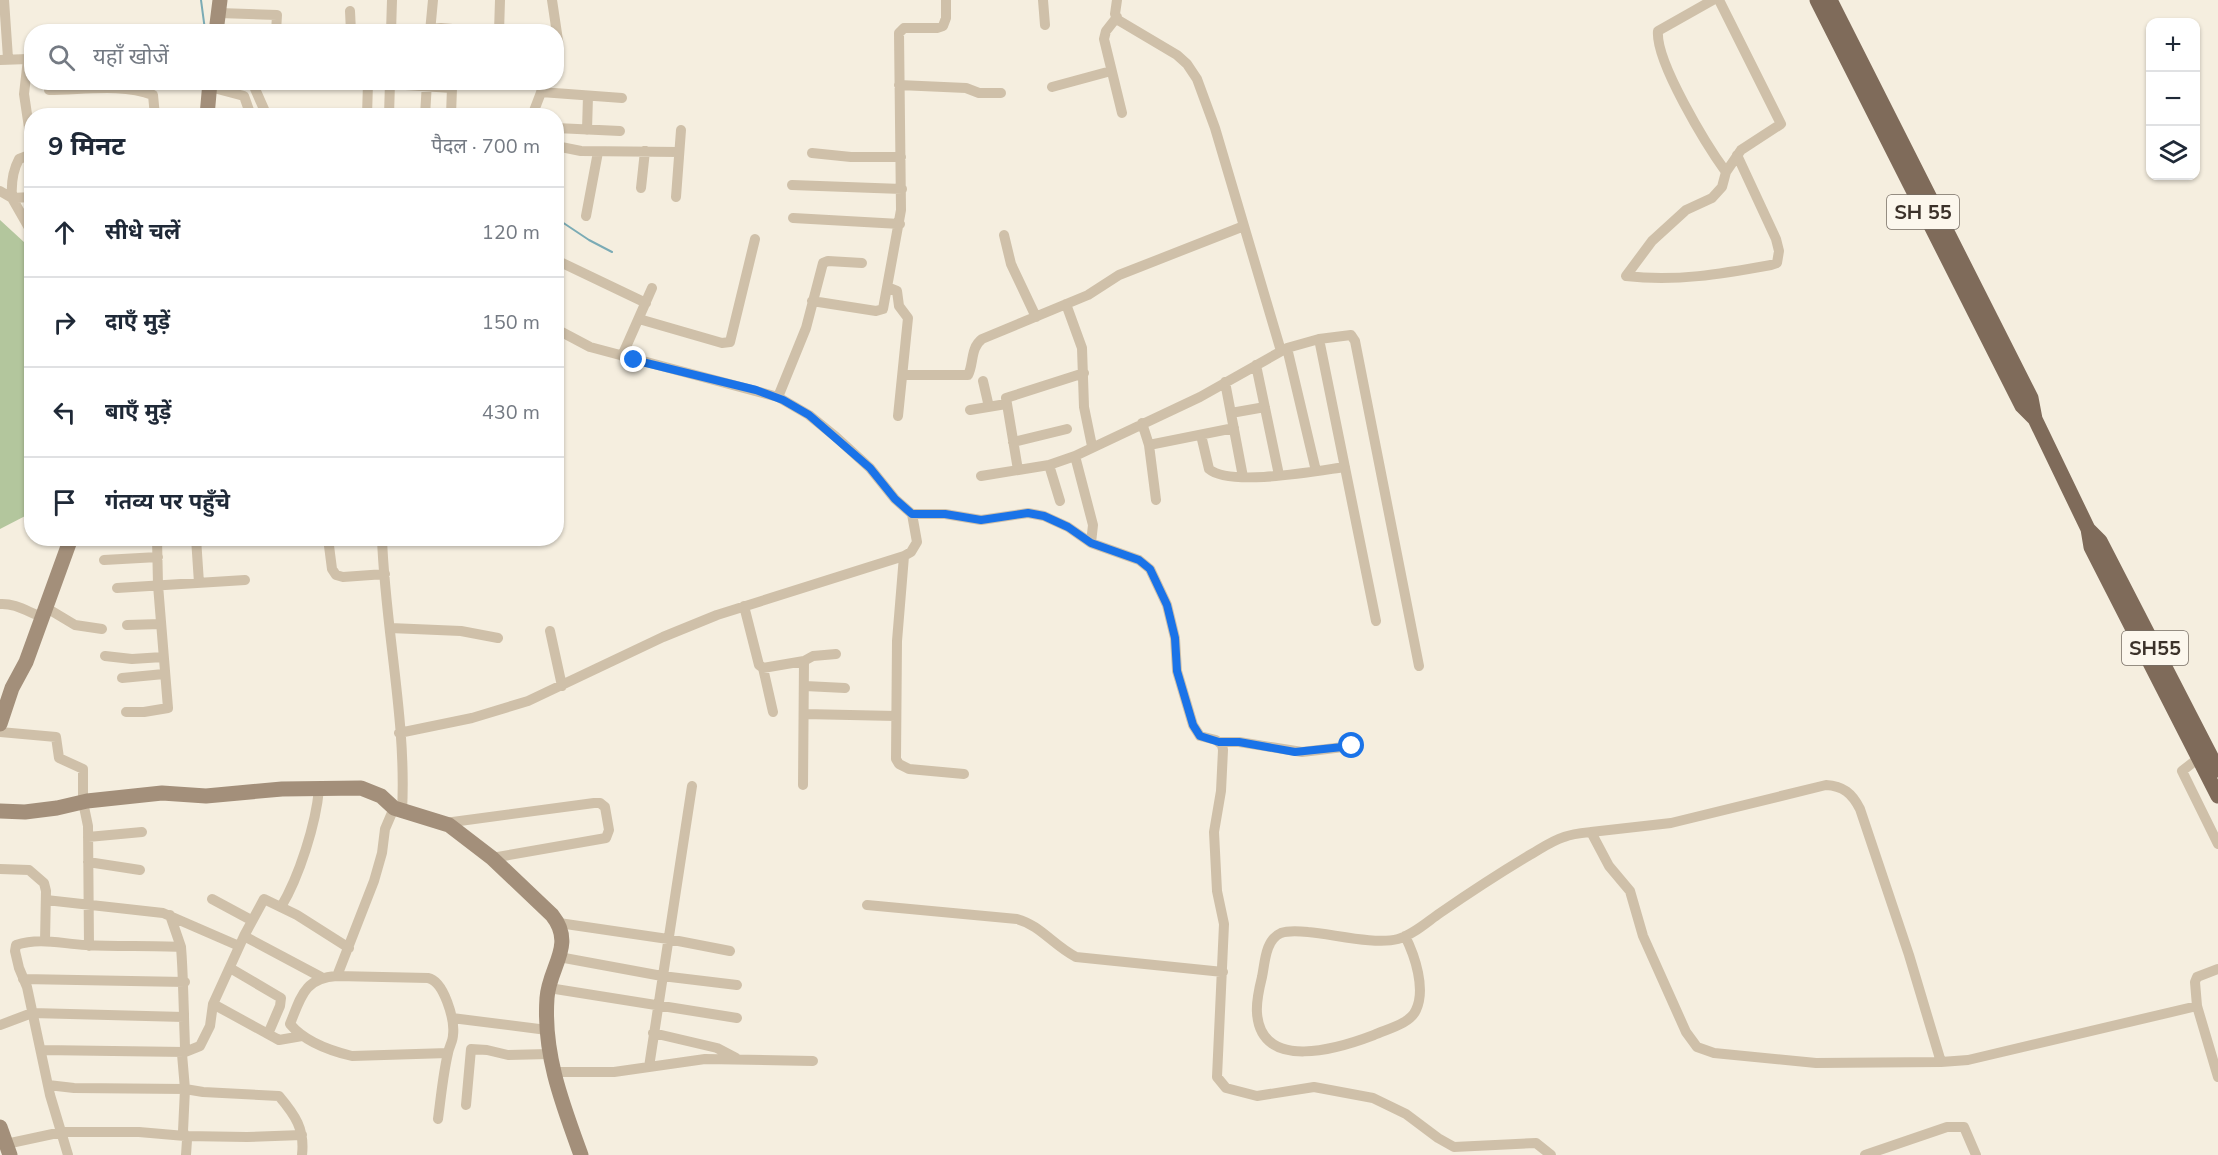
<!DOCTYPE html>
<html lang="hi">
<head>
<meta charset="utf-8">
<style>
  :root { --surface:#fff; --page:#f2f2f3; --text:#1f2937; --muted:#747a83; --line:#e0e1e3 }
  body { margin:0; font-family:"Nunito Sans","Noto Sans Devanagari",sans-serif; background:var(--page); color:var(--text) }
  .controls { position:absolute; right:18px; top:18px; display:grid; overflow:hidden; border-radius:12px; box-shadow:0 2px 4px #0004 }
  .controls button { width:54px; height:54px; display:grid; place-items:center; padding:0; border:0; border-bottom:2px solid var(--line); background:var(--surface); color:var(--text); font:30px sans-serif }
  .stop { position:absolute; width:18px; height:18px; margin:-14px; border:4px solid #1a73e8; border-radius:50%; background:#fff }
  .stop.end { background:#1a73e8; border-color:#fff; box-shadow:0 2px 6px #0008 }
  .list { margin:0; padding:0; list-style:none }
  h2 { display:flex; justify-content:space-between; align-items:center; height:78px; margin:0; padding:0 24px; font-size:26px }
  h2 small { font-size:20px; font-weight:400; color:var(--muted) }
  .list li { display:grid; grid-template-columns:39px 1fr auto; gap:18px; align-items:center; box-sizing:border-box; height:90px; padding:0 24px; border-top:2px solid var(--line) }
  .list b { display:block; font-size:22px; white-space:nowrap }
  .list em { font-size:20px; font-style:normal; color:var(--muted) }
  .icon { flex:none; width:33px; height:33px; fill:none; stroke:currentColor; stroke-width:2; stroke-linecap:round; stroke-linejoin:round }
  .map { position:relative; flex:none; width:2218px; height:1155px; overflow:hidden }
  .search { position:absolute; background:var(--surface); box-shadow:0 2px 4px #0004; left:24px; top:24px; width:540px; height:66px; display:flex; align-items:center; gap:15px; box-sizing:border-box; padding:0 21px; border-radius:24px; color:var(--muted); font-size:22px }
  .panel { position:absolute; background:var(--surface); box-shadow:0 2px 4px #0004; left:24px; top:108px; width:540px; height:438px; border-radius:24px }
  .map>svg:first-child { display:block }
  .green { fill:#b3c69d }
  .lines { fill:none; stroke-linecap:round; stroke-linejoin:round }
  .stream { stroke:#7babb5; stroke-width:2 }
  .street { stroke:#cfc0a9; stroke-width:10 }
  .secondary { stroke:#a38f7a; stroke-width:15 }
  .primary { stroke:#7f6b5a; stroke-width:15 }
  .route { stroke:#1a73e8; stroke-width:8 }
  .labels { text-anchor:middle; stroke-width:4.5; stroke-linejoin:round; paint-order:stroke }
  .shield { fill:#fcf7ed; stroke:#766d64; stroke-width:1.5 }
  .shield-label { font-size:20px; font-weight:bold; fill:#3c322a }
</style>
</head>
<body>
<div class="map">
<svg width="2218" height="1155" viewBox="0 0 2218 1155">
  <rect width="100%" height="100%" fill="#f5eedf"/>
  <!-- green -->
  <path class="green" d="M0 220 25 243 24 354 28 398 32 401 31 513 0 529Z"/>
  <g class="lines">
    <!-- stream -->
    <path class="stream" d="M201 0 205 30
      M556 218 589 240 612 252"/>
    <!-- street -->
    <path class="street" d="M4 0 8 58
      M552 0 559 47 556 53
      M1043 0 1045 25
      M1117 0 1115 14 1118 20 1177 55 1187 64 1197 79 1215 128 1281 351
      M1713 0 1658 31C1655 61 1707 146 1726 172L1741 150 1781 124 1719 0
      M350 11 351 32
      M219 13 277 15 276 32
      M1117 17 1106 31 1104 39 1122 113
      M430 29 441 28 487 32
      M323 32 326 31
      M391 32 392 0
      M430 32 433 0
      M499 32 500 0
      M0 60 28 59 24 94 32 148
      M252 82 267 116
      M359 82 452 88 453 82
      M899 85 966 88 979 93H1001
      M210 87 244 96 251 116
      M1052 87 1111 71
      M49 90C83 90 121 83 153 95L155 116
      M541 92 622 98
      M451 115 452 88
      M367 116 368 83
      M389 116 390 82
      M425 116 427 82
      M532 116 545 82
      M556 128 620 131
      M587 130 588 96
      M556 146 581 151 679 152
      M812 153 851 157H901
      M32 154 19 159C12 172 11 184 12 198L32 197
      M1726 172 1722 187 1712 198 1686 210 1652 241 1626 276C1676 282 1721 274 1771 265L1777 263 1779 251 1776 239 1737 155
      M792 185 902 189
      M641 188 645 151
      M0 191 12 198 32 233
      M676 197 681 130
      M586 216 598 152
      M793 218 900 224
      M1004 235 1011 264 1036 317
      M556 260 646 303
      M887 287 897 291 899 306 908 318 898 416
      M812 301 876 311 883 309 901 210 899 33 904 28H937L943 26 946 18V0
      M1066 304 1082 348 1084 407 1092 446
      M639 319 722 343 730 342 755 239
      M556 329 590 347 778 397 809 415 836 437 870 468 895 499 912 514H945L981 520 1028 513 1044 516 1068 527 1091 543 1139 560 1150 569 1167 605 1175 638 1177 671 1193 725 1200 736 1216 740 1222 745 1223 750 1221 791 1214 832 1217 891 1224 924 1217 1077 1226 1088 1257 1096 1314 1087 1373 1098 1406 1114 1438 1138 1454 1147 1536 1143 1551 1155
      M1319 339 1376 621
      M1287 348 1316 471
      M622 356 652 288
      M1256 365 1279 475
      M903 375H968C974 364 970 348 982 339L1088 295 1119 275 1244 226
      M983 381 989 407
      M1225 382 1243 477
      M778 397 806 328 823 263 828 261 862 263
      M970 410 1006 404
      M1231 413 1265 407
      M1142 423 1149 445 1156 500
      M1201 435 1209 469C1230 487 1316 471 1345 467
      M1013 442 1067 429
      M1149 445 1234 428
      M1049 465 1060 501
      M1018 470 1006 398 1084 373
      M981 476 1049 465 1075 456
      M196 538 199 583
      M328 538 332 569 336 575 343 577 385 574
      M382 538C385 628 407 722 402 811
      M1091 543 1093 525 1075 456 1200 397 1287 348 1319 339 1351 335 1355 341 1419 666
      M904 556 897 641 896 759 899 764 909 769 964 774
      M104 560 158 557
      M117 588 245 580
      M0 604C15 603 28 612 42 617
      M744 606 759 665 763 668 804 661 803 785
      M45 607 75 625 102 629
      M127 625 161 624
      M390 628 461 631 498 638
      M550 631 562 686
      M105 656 132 659 163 657
      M804 661 813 656 836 654
      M763 668 773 712
      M122 678 164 674
      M805 686 845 688
      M126 712H144L168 708 158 585 157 538
      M804 714 896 716
      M0 732 56 737 59 758 83 769V802L88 826 89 946
      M399 733 472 718 528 701 663 637 717 615 904 556 911 552 917 542 912 514
      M1219 742H1239L1302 752 1352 746
      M2200 757 2182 771 2218 844
      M394 808 385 829 382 853 374 881 337 976C304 978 301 997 290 1024 304 1041 331 1051 352 1056L448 1053
      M445 823 594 803H600L605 807 609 830 606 838 492 858
      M1591 832 1671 823 1826 785C1843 786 1852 793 1860 809L1909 955 1941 1062 1968 1060 2197 1006 2218 1077
      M88 837 142 832
      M88 862 140 870
      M0 869 29 870 44 883 46 891 45 941
      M212 899 251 920
      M46 900 163 913 239 946
      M867 905 1017 919C1040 925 1054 946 1076 957L1223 972
      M281 907C299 877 316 824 319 789
      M170 915 181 947
      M559 923 668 939 730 951
      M1405 936C1415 956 1426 989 1416 1010 1410 1024 1387 1029 1374 1035 1340 1048 1261 1073 1257 1013 1256 1001 1259 989 1262 977 1265 963 1265 940 1281 933 1289 930 1299 931 1308 932 1333 934 1375 945 1398 939 1413 935 1427 922 1440 913 1469 893 1498 874 1528 856 1539 850 1551 841 1564 837 1572 834 1582 833 1591 832L1609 866 1630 891 1643 936 1686 1032 1697 1047 1714 1053 1816 1063 1941 1062
      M559 957 662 976 737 985
      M230 968 281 998 280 1006 268 1034
      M337 976 428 978C444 981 455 1020 453 1035 453 1041 449 1047 448 1053 443 1074 441 1097 438 1119
      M321 977 244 936 264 899 297 915 349 948
      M23 979 185 982
      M549 988 737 1018
      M213 1004 279 1040 302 1036
      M2197 1006 2195 982 2197 977 2218 969
      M452 1018 547 1030
      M0 1025 32 1013 184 1017
      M653 1033 717 1048 736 1058
      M41 1050 185 1052 200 1046 210 1026 213 1004 244 936
      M649 1067 692 786
      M553 1072H614L705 1059 813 1061
      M48 1085 74 1088 185 1089 203 1092 279 1096C295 1115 305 1129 302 1155
      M466 1105 471 1049 487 1050 508 1055 549 1054
      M6 1144 62 1132H139L185 1136 247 1137 302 1135
      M68 1155 50 1095 27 987 19 968 15 951 16 945C40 937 62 944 86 945 118 947 149 945 181 947 183 971 183 990 184 1014 184 1026 185 1039 185 1052L182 1054 185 1089 183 1131 187 1140 186 1155
      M1865 1155 1947 1127H1964L1976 1155"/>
    <!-- secondary -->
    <path class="secondary" d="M216 32 220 0
      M207 116 210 82
      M0 724 12 688 26 662 71 538
      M0 811 25 812 57 808 87 801 162 793 206 796 282 789 361 788 381 796 394 808 449 825 492 858 552 915C576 945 549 967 547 998 543 1054 562 1103 581 1155
      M0 1127 10 1155"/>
    <!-- primary -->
    <path class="primary" d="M1817 0 2022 406 2035 419
      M1830 0 2031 398 2035 419 2088 529 2091 547 2218 796
      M2088 529 2100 541 2218 770"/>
  </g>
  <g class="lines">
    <!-- route -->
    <path class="route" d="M634 360 756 390 783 400 809 415 870 468 895 499 912 514H945L981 520 1028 513 1044 516 1068 527 1091 543 1139 560 1150 569 1167 605 1175 638 1177 671 1193 725 1200 736 1219 742H1239L1295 752 1352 746"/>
  </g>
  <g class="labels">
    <!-- shield labels -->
    <g class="shield">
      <rect x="1887" y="195" width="72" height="34" rx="4.5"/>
      <rect x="2122" y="631" width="66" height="34" rx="4.5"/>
    </g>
    <g class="shield-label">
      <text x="1923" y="219">SH 55</text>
      <text x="2155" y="655">SH55</text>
    </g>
  </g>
</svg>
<div class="controls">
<button>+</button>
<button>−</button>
<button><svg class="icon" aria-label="layers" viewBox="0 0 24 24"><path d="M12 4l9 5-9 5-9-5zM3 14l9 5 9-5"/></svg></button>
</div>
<div class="stop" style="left:1352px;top:746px"></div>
<div class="stop end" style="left:634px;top:360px"></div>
<div class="search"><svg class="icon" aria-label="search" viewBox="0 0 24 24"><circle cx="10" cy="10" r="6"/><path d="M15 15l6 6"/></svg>यहाँ खोजें</div>
<section class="panel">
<h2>9 मिनट<small>पैदल · 700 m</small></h2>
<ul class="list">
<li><svg class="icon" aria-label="ahead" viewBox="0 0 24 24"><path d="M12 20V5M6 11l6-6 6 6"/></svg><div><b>सीधे चलें</b></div><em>120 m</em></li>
<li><svg class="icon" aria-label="right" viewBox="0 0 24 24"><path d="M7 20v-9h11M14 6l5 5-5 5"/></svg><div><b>दाएँ मुड़ें</b></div><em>150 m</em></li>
<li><svg class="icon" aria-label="left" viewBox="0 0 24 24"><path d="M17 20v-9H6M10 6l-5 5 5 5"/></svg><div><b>बाएँ मुड़ें</b></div><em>430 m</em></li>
<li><svg class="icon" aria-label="arrive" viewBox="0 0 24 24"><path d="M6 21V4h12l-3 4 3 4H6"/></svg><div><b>गंतव्य पर पहुँचे</b></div></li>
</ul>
</section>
</div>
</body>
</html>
